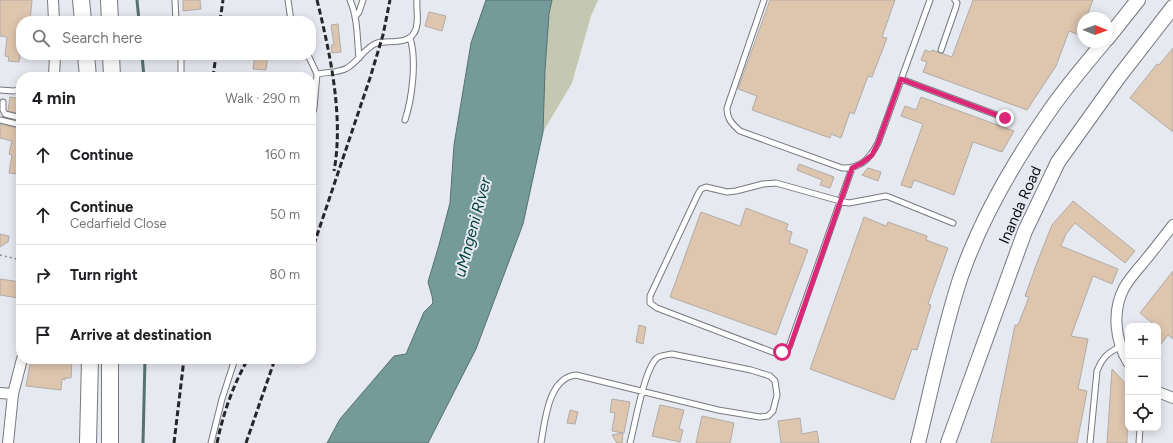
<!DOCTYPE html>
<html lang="en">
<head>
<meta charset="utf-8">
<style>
  :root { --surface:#fff; --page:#f2f2f2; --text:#202124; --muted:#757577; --line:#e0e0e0 }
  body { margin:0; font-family:Figtree,sans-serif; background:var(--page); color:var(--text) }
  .controls { position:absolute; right:12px; bottom:12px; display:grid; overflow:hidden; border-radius:8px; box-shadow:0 2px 10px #0003 }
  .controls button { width:36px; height:36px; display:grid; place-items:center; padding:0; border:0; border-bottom:1px solid var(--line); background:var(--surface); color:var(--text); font:20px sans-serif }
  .compass { position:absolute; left:1077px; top:12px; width:36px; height:36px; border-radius:50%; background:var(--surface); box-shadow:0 2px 10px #0003; rotate:91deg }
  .stop { position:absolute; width:12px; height:12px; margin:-9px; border:3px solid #db2777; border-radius:50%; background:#fff }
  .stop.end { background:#db2777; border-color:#fff; box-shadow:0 1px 4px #0008 }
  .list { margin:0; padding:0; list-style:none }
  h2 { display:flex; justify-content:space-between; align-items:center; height:52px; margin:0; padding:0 16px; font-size:17px }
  h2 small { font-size:13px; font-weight:400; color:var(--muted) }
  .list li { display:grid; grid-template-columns:26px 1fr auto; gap:12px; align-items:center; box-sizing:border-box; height:60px; padding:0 16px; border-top:1px solid var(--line) }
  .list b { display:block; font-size:15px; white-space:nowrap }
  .list p { margin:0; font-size:13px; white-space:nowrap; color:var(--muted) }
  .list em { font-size:13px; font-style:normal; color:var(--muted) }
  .icon { flex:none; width:22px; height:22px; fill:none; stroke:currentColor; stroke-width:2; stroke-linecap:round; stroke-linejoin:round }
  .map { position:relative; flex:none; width:1173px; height:443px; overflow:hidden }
  .search { position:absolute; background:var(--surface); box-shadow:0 2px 10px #0003; left:16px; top:16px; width:300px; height:44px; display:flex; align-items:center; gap:10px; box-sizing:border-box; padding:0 14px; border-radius:16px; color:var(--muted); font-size:15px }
  .panel { position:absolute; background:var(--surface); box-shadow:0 2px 10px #0003; left:16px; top:72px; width:300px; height:292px; border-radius:16px }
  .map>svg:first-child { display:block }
  .green { fill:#c4c8b2 }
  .water { fill:#749b9a; stroke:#557171 }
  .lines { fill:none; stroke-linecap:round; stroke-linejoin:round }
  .stream { stroke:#557171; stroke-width:3 }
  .building { fill:#dec5ae; stroke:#b1aca8 }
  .service-casing { stroke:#76797e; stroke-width:7 }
  .minor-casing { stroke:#76797e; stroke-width:12 }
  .secondary-casing { stroke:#76797e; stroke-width:16 }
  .trunk-casing { stroke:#76797e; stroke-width:18 }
  .path { stroke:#898b90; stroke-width:1.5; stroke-dasharray:2 3; stroke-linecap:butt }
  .service { stroke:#fff; stroke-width:5 }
  .minor { stroke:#fff; stroke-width:10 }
  .secondary { stroke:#fff; stroke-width:14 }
  .trunk { stroke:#fff; stroke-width:16 }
  .rail { stroke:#262729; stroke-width:3; stroke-dasharray:6 3; stroke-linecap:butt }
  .route { stroke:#db2777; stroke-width:5 }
  .labels { text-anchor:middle; stroke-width:4; stroke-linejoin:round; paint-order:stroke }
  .street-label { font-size:15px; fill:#0d0e10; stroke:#e6e9ef }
  .water-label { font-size:16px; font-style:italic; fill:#003f3f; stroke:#e6e9ef }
</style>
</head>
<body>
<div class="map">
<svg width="1173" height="443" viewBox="0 0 1173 443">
  <rect width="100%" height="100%" fill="#e6e9ef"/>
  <!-- green -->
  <path class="green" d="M552 0H598L591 16 572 83 543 132C544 88 543 43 552 0Z"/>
  <!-- water -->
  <path class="water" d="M486 0H552L549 14 545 70 543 132 523 224 476 349 428 443H327L340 419 394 356 406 354 424 312 433 303 432 296 428 282 439 245 450 203 454 145 471 43Z"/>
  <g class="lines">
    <!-- stream -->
    <path class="stream" d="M137 0 139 21
      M142 55 144 77
      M143 443 145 359"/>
  </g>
  <!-- building -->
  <path class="building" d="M0 0H32L30 21H21V50L19 62 8 61 9 57 5 56 7 37 0 36Z
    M183 0H200L201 9 183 11Z
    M770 0H895L882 37 887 38 872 77 868 76 854 114 850 112 841 138 831 134 830 138 752 110 757 96 738 89Z
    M973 0H1093L1086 18H1083V26L1080 35 1069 31 1056 66 1027 110 923 72 927 62 921 60 925 50 931 52 932 50 952 57Z
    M429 12 446 16 442 31 425 26Z
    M338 24 341 52 332 53 331 45H334L331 25Z
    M1173 48V132L1130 98 1157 64 1159 65Z
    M255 55H268L266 70 253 69Z
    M10 97 21 99V114L8 111Z
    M921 97 1014 131 1002 152 973 142 954 195 914 180 911 188 901 185 923 124 901 116 905 106 916 110Z
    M0 124 21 129V162L19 174 9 173 12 155 9 154 12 141 0 138Z
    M799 164 834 177 830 188 820 185 822 180 797 170Z
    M868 168 881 172 878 181 862 175Z
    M1073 201 1135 251 1125 263 1075 223 1066 234 1061 246 1118 269 1112 284 1093 276 1071 336 1088 339 1078 389 1087 391 1077 443H991L1015 325H1018L1029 297 1025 296 1038 260 1052 225Z
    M746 208 788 224 786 230 792 232 789 243 808 250 776 335 670 297 701 212 740 226Z
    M864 217 886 226 888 222 927 236 926 240 948 248 928 304 931 305 917 350 912 349 894 400 810 369Z
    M0 234 9 236 8 242 0 247Z
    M1173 271V339L1168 335 1158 348V326H1156L1140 313Z
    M0 279 21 282 18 298 0 295Z
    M639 325 646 327 643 344 636 342Z
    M31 359H72L71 378H65V380L62 379 61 390 26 386Z
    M1112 369 1128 386 1127 443H1107Z
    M612 399 630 402 624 433H623L622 443H617L612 435 623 433 612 431 615 413 610 412Z
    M660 405 684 410 679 429 683 430 680 442 652 436Z
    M570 410 578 412 575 424 567 423Z
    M702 416 734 423 730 443H696Z
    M800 418 802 434 817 431 819 443H781L778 421Z"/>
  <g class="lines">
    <!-- service casing -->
    <g class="service-casing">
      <path id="service" d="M175 0 176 21
        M288 0 291 21
        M350 0C358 18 357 39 359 58
        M764 0 727 108C727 119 732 124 740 131L842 168C861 169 870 158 878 143L930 0
        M355 17 359 12 363 0
        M941 50 956 7 957 3 955 0
        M308 55 317 74 314 108 311 118
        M317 74C326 72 339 73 347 68 358 62 365 47 377 43 388 40 407 45 414 33 420 24 416 10 417 0
        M181 77V55
        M901 79 1005 118
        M0 90 14 91 21 89
        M3 102V110L5 114 21 118
        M0 120 21 125
        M405 120C412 99 417 60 410 38
        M852 168 789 347 786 352 775 353 657 308 650 303V296L698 194 701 189 706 187 727 192 736 191 763 184 776 183 840 201 849 203 886 196 889 197 953 223
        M211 443 222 399 235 359
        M541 443C545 421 548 378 576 375L718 410 760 417 768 416 773 411 777 395 775 381 770 376 751 370 672 354C667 355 661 355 657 358 644 369 635 425 630 443
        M1090 443 1097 371C1103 356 1108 353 1121 346
        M1139 443 1140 428"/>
    </g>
    <!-- minor casing -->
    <g class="minor-casing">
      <path id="minor" d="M53 0 54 21
        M54 77 55 55
        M1128 362C1115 340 1112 311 1124 288 1129 279 1136 271 1143 263 1153 251 1163 238 1173 225
        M1158 392 1173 398
        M0 393 13 394
        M8 443 13 394 22 359"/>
    </g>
    <!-- secondary casing -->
    <g class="secondary-casing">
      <path id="secondary" d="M1107 39 1138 0
        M918 443C932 387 943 330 961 276 981 219 1014 162 1048 113 1065 88 1085 65 1104 42
        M948 443 1025 231 1058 162 1118 78 1173 7"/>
    </g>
    <!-- trunk casing -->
    <g class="trunk-casing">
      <path id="trunk" d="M81 0 83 21
        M109 0 110 21
        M86 55 88 77
        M111 55 112 77
        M88 443 90 359
        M110 443V359"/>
    </g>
    <!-- path -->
    <path class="path" d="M0 255 21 260"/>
    <!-- service -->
    <use href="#service" class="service"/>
    <!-- minor -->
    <use href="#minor" class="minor"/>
    <!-- secondary -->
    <use href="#secondary" class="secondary"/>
    <!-- trunk -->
    <use href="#trunk" class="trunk"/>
    <!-- rail -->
    <path class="rail" d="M317 0C330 53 344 117 334 171
      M220 21 223 0
      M213 77 216 55
      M311 253 370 78 383 35 390 0
      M174 443 184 359
      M217 443C223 414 233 385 248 359
      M246 443 275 359"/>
  </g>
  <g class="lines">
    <!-- route -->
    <path class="route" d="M782 352H786L790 347 852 168 862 163 872 155 878 143 901 79 1005 118"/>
  </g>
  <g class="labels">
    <!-- street labels -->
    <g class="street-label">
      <text transform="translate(1020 205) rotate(-66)" y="5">Inanda Road</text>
    </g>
    <!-- water labels -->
    <g class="water-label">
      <text transform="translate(472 227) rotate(-75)" y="6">uMngeni River</text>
    </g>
  </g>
</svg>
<div class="controls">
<button>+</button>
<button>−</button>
<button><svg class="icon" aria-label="locate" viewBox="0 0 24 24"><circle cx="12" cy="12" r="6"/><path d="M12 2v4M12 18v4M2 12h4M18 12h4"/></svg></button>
</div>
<svg class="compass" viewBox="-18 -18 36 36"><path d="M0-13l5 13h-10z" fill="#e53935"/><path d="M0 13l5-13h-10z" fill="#757577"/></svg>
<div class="stop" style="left:782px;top:352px"></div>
<div class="stop end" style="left:1005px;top:118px"></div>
<div class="search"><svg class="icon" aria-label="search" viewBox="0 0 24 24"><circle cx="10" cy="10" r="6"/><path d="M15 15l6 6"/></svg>Search here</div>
<section class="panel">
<h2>4 min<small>Walk · 290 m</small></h2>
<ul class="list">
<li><svg class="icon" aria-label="ahead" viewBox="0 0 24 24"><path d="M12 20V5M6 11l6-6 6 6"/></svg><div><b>Continue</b></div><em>160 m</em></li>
<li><svg class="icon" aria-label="ahead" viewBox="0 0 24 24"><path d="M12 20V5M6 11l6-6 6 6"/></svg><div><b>Continue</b><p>Cedarfield Close</p></div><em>50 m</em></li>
<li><svg class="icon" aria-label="right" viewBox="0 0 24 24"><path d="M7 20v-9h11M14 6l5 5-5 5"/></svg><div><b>Turn right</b></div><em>80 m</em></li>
<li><svg class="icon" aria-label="arrive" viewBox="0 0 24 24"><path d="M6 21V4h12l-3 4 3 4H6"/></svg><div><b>Arrive at destination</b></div></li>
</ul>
</section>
</div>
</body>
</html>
